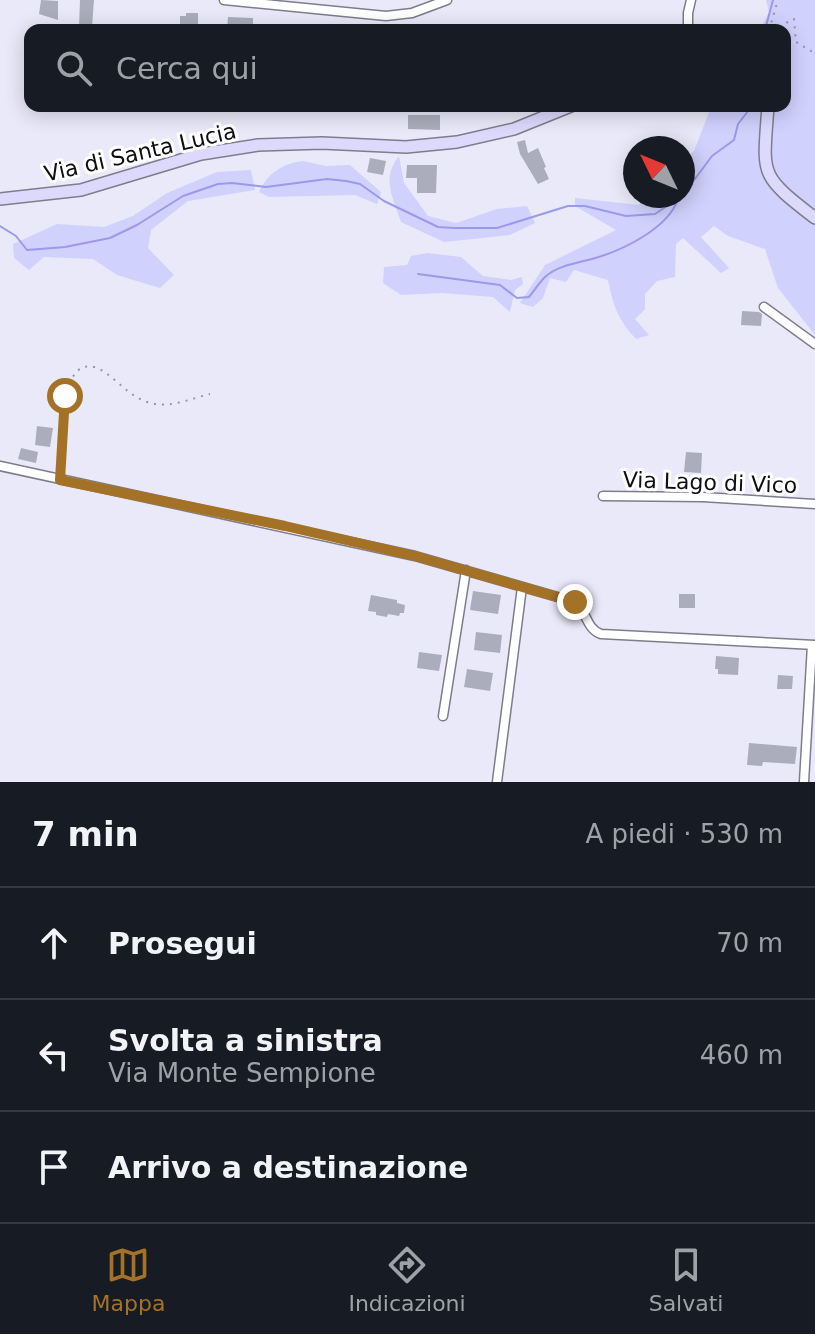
<!DOCTYPE html>
<html lang="it">
<head>
<meta charset="utf-8">
<style>
  :root { --surface:#171b24; --page:#242831; --text:#f1f3f6; --muted:#9ea1a6; --line:#363941; --accent:#a37227 }
  body { margin:0; font-family:"DejaVu Sans",sans-serif; background:var(--page); color:var(--text) }
  .compass { position:absolute; left:623px; top:136px; width:72px; height:72px; border-radius:50%; background:var(--surface); box-shadow:0 4px 20px #0003; rotate:313deg }
  .stop { position:absolute; width:24px; height:24px; margin:-18px; border:6px solid #a37227; border-radius:50%; background:#fff }
  .stop.end { background:#a37227; border-color:#fff; box-shadow:0 2px 8px #0008 }
  .list { margin:0; padding:0; list-style:none }
  h2 { display:flex; justify-content:space-between; align-items:center; height:104px; margin:0; padding:0 32px; font-size:34px }
  h2 small { font-size:26px; font-weight:400; color:var(--muted) }
  .list li { display:grid; grid-template-columns:52px 1fr auto; gap:24px; align-items:center; box-sizing:border-box; height:112px; padding:0 32px; border-top:2px solid var(--line) }
  .list b { display:block; font-size:30px; white-space:nowrap }
  .list p { margin:0; font-size:26px; white-space:nowrap; color:var(--muted) }
  .list em { font-size:26px; font-style:normal; color:var(--muted) }
  .icon { flex:none; width:44px; height:44px; fill:none; stroke:currentColor; stroke-width:2; stroke-linecap:round; stroke-linejoin:round }
  .map { position:relative; flex:none; width:815px; height:782px; overflow:hidden }
  .search { position:absolute; background:var(--surface); box-shadow:0 4px 20px #0003; left:24px; right:24px; top:24px; height:88px; display:flex; align-items:center; gap:20px; box-sizing:border-box; padding:0 28px; border-radius:16px; color:var(--muted); font-size:30px }
  .sheet { height:440px; background:var(--surface) }
  nav { display:flex; justify-content:space-around; align-items:center; box-sizing:border-box; height:112px; border-top:2px solid var(--line); background:var(--surface); font-size:22px; color:var(--muted) }
  nav a { display:grid; justify-items:center; gap:4px }
  nav .on { color:var(--accent) }
  .map>svg:first-child { display:block }
  .green { fill:#d0d1fd }
  .lines { fill:none; stroke-linecap:round; stroke-linejoin:round }
  .stream { stroke:#9b99ea; stroke-width:2 }
  .building { fill:#acadbc }
  .street-casing { stroke:#7d7d8b; stroke-width:11 }
  .secondary-casing { stroke:#7d7d8b; stroke-width:14 }
  .path { stroke:#9696a2; stroke-width:2; stroke-dasharray:2 6; stroke-linecap:butt }
  .street { stroke:#fff; stroke-width:8 }
  .secondary { stroke:#dcd9fd; stroke-width:11 }
  .route { stroke:#a37227; stroke-width:10 }
  .labels { text-anchor:middle; stroke-width:6; stroke-linejoin:round; paint-order:stroke }
  .street-label { font-size:22px; fill:#0e0e13; stroke:#fff }
</style>
</head>
<body>
<div class="map">
<svg width="815" height="782" viewBox="0 0 815 782">
  <rect width="100%" height="100%" fill="#e9e9f9"/>
  <!-- green -->
  <path class="green" d="M766 0H815V335L778 288 765 249 728 236 714 226 701 237 729 268 721 273 683 238 676 244 675 277 657 281 645 294V309L635 319 649 335 636 339C618 320 613 305 608 280L574 270 566 282 550 278 543 298 533 307 520 303 545 265 616 230 575 206V198L639 205 647 196H683V160L694 151 710 110 715 106H785V30H760L769 12Z
    M399 156 404 183 428 216 456 223 497 209 527 206 535 223 510 235 444 242 401 222C393 198 381 178 399 156Z
    M303 161 326 166 350 165 381 192 377 204 355 195 269 197 259 192C267 174 283 163 303 161Z
    M251 170 255 190 188 201 151 230 148 248 174 275 160 288 117 275 93 259 44 257 29 270 14 258 13 244 57 224 104 227 133 216 167 193 217 172Z
    M428 253 461 257 483 276 511 280 522 277 523 284 515 290 510 312 493 297 442 293 401 295 383 283 384 267 407 265 411 256Z"/>
  <g class="lines">
    <!-- stream -->
    <path class="stream" d="M765 30 773 0
      M683 195 712 156 734 140 738 124 752 106
      M0 226 16 236 27 250 65 247 110 238 137 225 183 196 218 184 232 183 266 187 327 179 346 181 360 184 384 201 438 227 454 228H497L568 206H585L626 216 655 214 682 196
      M418 274 500 285 517 298 529 297C534 291 539 283 545 277 557 266 576 263 592 259 621 251 668 229 678 199"/>
  </g>
  <!-- building -->
  <path class="building" d="M41 0 58 1V20L39 14Z
    M80 0H94L92 27H79Z
    M186 13H198V27H180V16H186Z
    M228 17 253 18V30L227 29Z
    M408 115H440V130L408 129Z
    M525 140 528 153 538 148 546 167 544 168 549 179 538 184 520 154 517 142Z
    M370 158 386 161 383 175 367 172Z
    M407 165H437L436 193H417V178H406Z
    M742 311 759 312 762 314 761 326 741 325Z
    M37 426 53 428 50 447 35 445Z
    M21 448 38 452 36 463 18 459Z
    M686 452 702 453 701 473 684 472Z
    M473 591 501 595 498 614 470 610Z
    M679 594H695V608H679Z
    M371 595 397 600V603L405 605 404 613H400L399 616 388 614 387 617 376 615V612L368 611Z
    M476 632 502 635 500 653 474 650Z
    M419 652 442 655 439 671 417 668Z
    M716 656 739 658 738 675 718 674V669H715Z
    M467 669 493 673 490 691 464 687Z
    M778 675 793 676 792 689H777Z
    M749 743 797 747 795 764 763 762 762 766 747 765Z"/>
  <g class="lines">
    <!-- street casing -->
    <g class="street-casing">
      <path id="street" d="M224 0 386 16 412 13 447 0
        M688 30V13L691 0
        M764 307 815 344
        M0 466 415 556 575 602C587 611 586 629 601 634L815 645
        M603 496 703 497 815 504
        M443 716 466 570
        M497 782 522 587
        M804 782 812 645"/>
    </g>
    <!-- secondary casing -->
    <g class="secondary-casing">
      <path id="secondary" d="M768 106C763 176 758 174 815 218
        M0 199 81 190 201 154 258 145 322 143 406 147 457 142 514 129 571 106"/>
    </g>
    <!-- path -->
    <path class="path" d="M769 30 778 0
      M772 30 794 19 796 42 811 51 815 50
      M61 471C62 449 56 343 103 371 121 383 132 400 155 404 173 407 193 398 210 394"/>
    <!-- street -->
    <use href="#street" class="street"/>
    <!-- secondary -->
    <use href="#secondary" class="secondary"/>
  </g>
  <g class="lines">
    <!-- route -->
    <path class="route" d="M65 396 60 480 285 526 415 556 575 602"/>
  </g>
  <g class="labels">
    <!-- street labels -->
    <g class="street-label">
      <text transform="translate(140 152) rotate(-13)" y="8">Via di Santa Lucia</text>
      <text transform="translate(710 482) rotate(2)" y="8">Via Lago di Vico</text>
    </g>
  </g>
</svg>
<svg class="compass" viewBox="-18 -18 36 36"><path d="M0-13l5 13h-10z" fill="#e53935"/><path d="M0 13l5-13h-10z" fill="#9ea1a6"/></svg>
<div class="stop" style="left:65px;top:396px"></div>
<div class="stop end" style="left:575px;top:602px"></div>
<div class="search"><svg class="icon" aria-label="search" viewBox="0 0 24 24"><circle cx="10" cy="10" r="6"/><path d="M15 15l6 6"/></svg>Cerca qui</div>
</div>
<section class="sheet">
<h2>7 min<small>A piedi · 530 m</small></h2>
<ul class="list">
<li><svg class="icon" aria-label="ahead" viewBox="0 0 24 24"><path d="M12 20V5M6 11l6-6 6 6"/></svg><div><b>Prosegui</b></div><em>70 m</em></li>
<li><svg class="icon" aria-label="left" viewBox="0 0 24 24"><path d="M17 20v-9H6M10 6l-5 5 5 5"/></svg><div><b>Svolta a sinistra</b><p>Via Monte Sempione</p></div><em>460 m</em></li>
<li><svg class="icon" aria-label="arrive" viewBox="0 0 24 24"><path d="M6 21V4h12l-3 4 3 4H6"/></svg><div><b>Arrivo a destinazione</b></div></li>
</ul>
</section>
<nav>
<a class="on"><svg class="icon" aria-label="map" viewBox="0 0 24 24"><path d="M3 6l6-2 6 2 6-2v14l-6 2-6-2-6 2zM9 4v14M15 6v14"/></svg>Mappa</a>
<a><svg class="icon" aria-label="directions" viewBox="0 0 24 24"><path d="M12 3l9 9-9 9-9-9zM9 14v-3h6M13 9l2 2-2 2"/></svg>Indicazioni</a>
<a><svg class="icon" aria-label="saved" viewBox="0 0 24 24"><path d="M7 4h10v16l-5-4-5 4z"/></svg>Salvati</a>
</nav>
</body>
</html>
